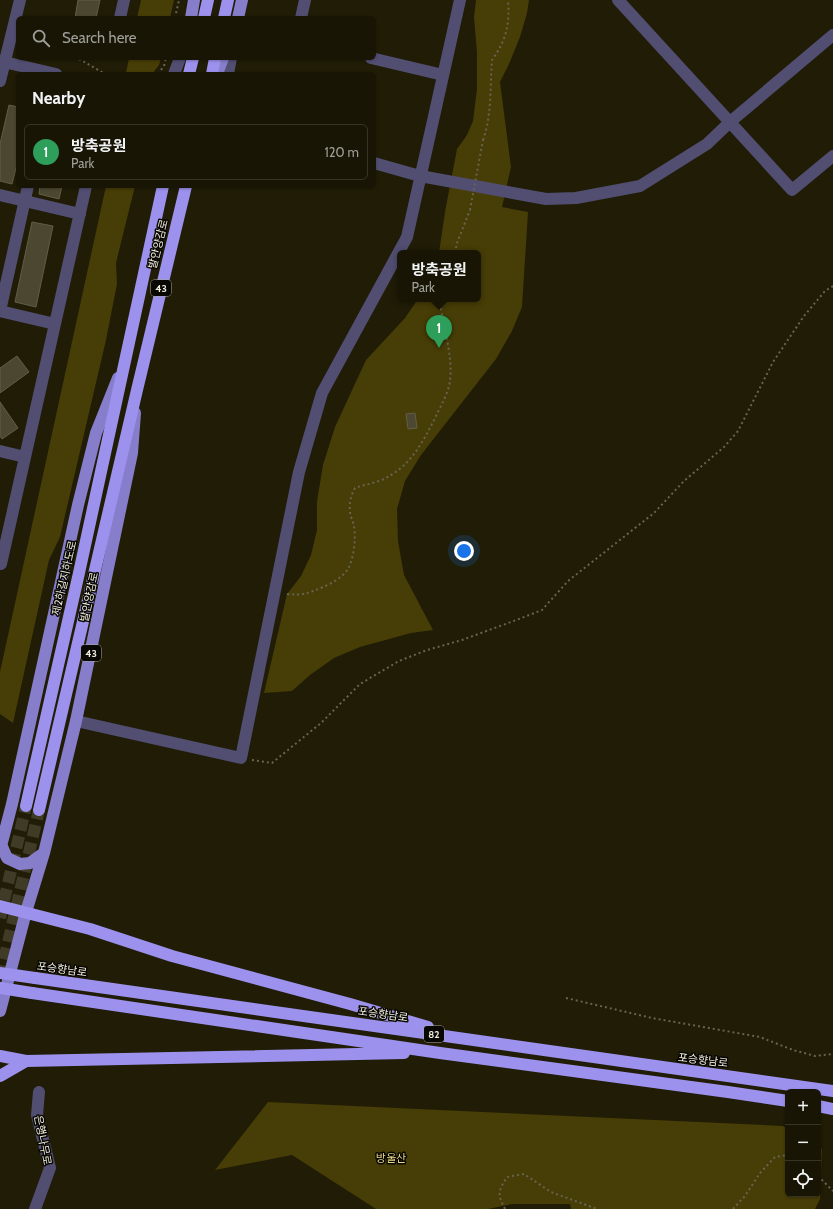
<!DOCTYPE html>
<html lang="en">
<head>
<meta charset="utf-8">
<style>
  :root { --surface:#181504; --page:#211e0e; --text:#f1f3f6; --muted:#9f9f9a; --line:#363426; --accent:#b3acf9 }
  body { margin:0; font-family:Cabin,"Noto Sans KR",sans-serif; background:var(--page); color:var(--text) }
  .controls { position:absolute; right:12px; bottom:12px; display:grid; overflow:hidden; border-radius:6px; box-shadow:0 1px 3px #0004 }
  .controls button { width:36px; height:36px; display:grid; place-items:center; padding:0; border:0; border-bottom:1px solid var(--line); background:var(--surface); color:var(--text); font:20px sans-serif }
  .you { position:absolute; left:464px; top:551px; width:14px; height:14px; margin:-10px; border:3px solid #fff; border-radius:50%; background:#1a73e8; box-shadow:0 0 0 6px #1a73e833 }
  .badge { display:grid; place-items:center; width:26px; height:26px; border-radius:50%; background:var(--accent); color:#fff; font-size:13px; font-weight:700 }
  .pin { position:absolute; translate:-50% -33px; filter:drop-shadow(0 1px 2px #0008) }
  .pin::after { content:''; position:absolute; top:21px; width:14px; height:12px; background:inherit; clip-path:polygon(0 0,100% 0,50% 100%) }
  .popup { position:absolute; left:397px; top:250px; width:84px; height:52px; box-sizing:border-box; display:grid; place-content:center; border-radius:6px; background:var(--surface); filter:drop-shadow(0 1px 3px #0005); font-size:13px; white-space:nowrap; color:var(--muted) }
  .popup b { font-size:15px; color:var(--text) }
  .popup::after { content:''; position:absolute; left:50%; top:100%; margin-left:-8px; border:8px solid transparent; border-top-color:var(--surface) }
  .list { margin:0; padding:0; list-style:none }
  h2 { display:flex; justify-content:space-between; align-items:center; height:52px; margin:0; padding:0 16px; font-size:17px }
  h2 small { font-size:13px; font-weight:400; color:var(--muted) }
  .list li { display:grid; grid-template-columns:26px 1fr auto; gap:12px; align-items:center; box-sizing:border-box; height:56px; margin:0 8px 8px; padding:0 8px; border:1px solid var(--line); border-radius:6px }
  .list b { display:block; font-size:15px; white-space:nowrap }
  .list p { margin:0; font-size:13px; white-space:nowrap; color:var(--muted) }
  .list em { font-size:13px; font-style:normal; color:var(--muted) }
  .icon { flex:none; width:22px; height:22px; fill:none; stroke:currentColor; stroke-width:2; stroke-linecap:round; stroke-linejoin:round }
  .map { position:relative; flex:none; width:833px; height:1209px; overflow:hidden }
  .search { position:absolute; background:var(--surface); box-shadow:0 1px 3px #0004; left:16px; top:16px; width:360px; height:44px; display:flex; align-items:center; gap:10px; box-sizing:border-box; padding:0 14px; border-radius:6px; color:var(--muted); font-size:15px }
  .panel { position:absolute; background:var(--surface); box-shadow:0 1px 3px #0004; left:16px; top:72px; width:360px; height:116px; border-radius:6px }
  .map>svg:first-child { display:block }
  .green { fill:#473d06 }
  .building { fill:#4c4730; stroke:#625e46 }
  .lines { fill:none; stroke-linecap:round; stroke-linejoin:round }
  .highway-tunnel { stroke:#3f3b27; stroke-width:12; stroke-dasharray:12 6; stroke-linecap:butt }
  .path { stroke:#676451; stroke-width:2; stroke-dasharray:2 3; stroke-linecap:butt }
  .minor { stroke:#514e72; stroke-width:12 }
  .major { stroke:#877ecb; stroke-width:12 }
  .highway { stroke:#9c92ee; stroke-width:12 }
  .path-bridge { stroke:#676451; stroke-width:2; stroke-dasharray:2 3; stroke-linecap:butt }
  .highway-bridge { stroke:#9c92ee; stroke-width:12 }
  .labels { text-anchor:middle; stroke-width:3; stroke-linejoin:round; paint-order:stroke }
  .shield { fill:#080701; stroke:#aaa89d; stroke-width:1 }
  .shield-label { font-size:10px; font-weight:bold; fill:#f0ede0 }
  .street-label { font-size:11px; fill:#f0ede0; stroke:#080701 }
  .park-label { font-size:11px; fill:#e8d887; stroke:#080701 }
</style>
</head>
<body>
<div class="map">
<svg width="833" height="1209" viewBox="0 0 833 1209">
  <rect width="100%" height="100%" fill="#201c06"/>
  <!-- green -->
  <path class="green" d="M141 0H174L170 18H137Z
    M476 0H529L527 13 520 37 509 64 500 82 511 167 502 207 528 212 522 307 512 331 496 359 421 455 405 481 397 509 398 541 404 575 433 630 411 633 360 647 334 658 310 675 292 691 264 693 287 594 301 576 311 555 317 530V501L323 465 335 427 366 360 405 318 418 299H478V253H439L445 212 457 149 467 135 473 121 477 89V53L474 17Z
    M129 58H161L159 65 152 74H130L126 73Z
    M106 186H135L116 263 117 284 106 340 60 537 49 560 13 723 0 714V672Z
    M268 1102 783 1126 788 1129V1194H818V1147L822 1149 820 1199 815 1209H571L570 1204H512L488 1209H376L292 1155 215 1170Z"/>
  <!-- building -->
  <path class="building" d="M78 0H100L96 18H75Z
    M9 105 18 107V160L12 184 0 181V144Z
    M40 186H62L59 199 39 194Z
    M32 222 53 226 36 307 15 302Z
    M17 356 29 372 0 393V368Z
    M0 402 18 428 2 439 0 436Z
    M415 413 417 428 408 429 406 414Z"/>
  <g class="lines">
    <!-- highway-tunnel -->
    <path class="highway-tunnel" d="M0 918 26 806
      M0 977 39 810"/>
    <!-- path -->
    <path class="path" d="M175 18 179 0
      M74 58 81 60 105 74
      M158 74 164 66 166 58
      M483 140C492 115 490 86 492 60 506 41 510 24 508 0
      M455 253 457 243 470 210
      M287 594C302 596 309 593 323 587 331 584 343 577 348 569 354 557 356 540 354 526 353 521 350 516 350 511 349 503 351 495 355 488 363 485 371 484 379 481 410 469 423 442 437 414 442 403 449 392 450 380 453 359 444 327 440 305L441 299
      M252 760 272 763 321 723 360 684 399 661 427 650 462 640 519 619 542 610 568 581 654 513 684 481 724 447 738 431 773 362 804 316 825 291 833 286
      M566 998 652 1018 760 1037 793 1050 815 1056 833 1054
      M818 1176 833 1191
      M505 1209C497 1193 498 1192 507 1177L524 1174 551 1192 597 1209
      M733 1209 745 1196 760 1173 775 1157 788 1155"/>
    <!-- minor -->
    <path class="minor" d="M618 0 792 190 833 156
      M120 18 124 0
      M301 18 305 0
      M371 58 443 75
      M0 61 56 74
      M174 74 180 58
      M228 74 231 58
      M0 81 20 0
      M374 163 420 176 546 199 576 198 640 186 707 144 730 122 833 35
      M28 186 0 311 55 324
      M0 195 80 214
      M0 451 25 457
      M1 564 86 186
      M76 721 241 758 299 472 322 393 407 237 460 0
      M35 1209 50 1168 37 1115 39 1092"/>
    <!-- major -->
    <path class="major" d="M191 18 194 0
      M238 18 242 0
      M217 74 223 58
      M1 844 7 858 20 864 30 863 44 853
      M0 850 12 804 78 505 96 433 118 378
      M0 1011 26 912 44 853 76 721 132 453 135 413"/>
    <!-- highway -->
    <path class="highway" d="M204 18 208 0
      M224 18 228 0
      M189 74 193 58
      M212 74 215 58
      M26 806 79 573 163 186
      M39 810 137 390 186 186
      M0 906 90 929 172 956 350 1004 428 1027
      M35 978 833 1091
      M32 993 440 1053 728 1092 788 1101
      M0 1056 26 1061 404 1053
      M0 1076 26 1061
      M818 1106 833 1109"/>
    <!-- path-bridge -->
    <path class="path-bridge" d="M470 210 483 140"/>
    <!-- highway-bridge -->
    <path class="highway-bridge" d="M0 973 35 978
      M0 988 32 993"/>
  </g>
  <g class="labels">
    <!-- shield labels -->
    <g class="shield">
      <rect x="151" y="280" width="20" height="16" rx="3"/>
      <rect x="81" y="645" width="20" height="16" rx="3"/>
      <rect x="424" y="1026" width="20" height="16" rx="3"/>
    </g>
    <g class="shield-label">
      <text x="161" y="292">43</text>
      <text x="91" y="657">43</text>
      <text x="434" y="1038">82</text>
    </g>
    <!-- street labels -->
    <g class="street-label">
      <text transform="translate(158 244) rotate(-76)" y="4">발안양감로</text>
      <text transform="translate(64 578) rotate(-77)" y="4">제2하길지하도로</text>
      <text transform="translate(89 597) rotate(-78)" y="4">발안양감로</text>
      <text transform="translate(62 969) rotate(8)" y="4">포승향남로</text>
      <text transform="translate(383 1014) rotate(8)" y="4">포승향남로</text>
      <text transform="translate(703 1060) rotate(7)" y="4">포승향남로</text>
      <text transform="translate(43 1140) rotate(79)" y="4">은행나무로</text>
    </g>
    <!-- park labels -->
    <g class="park-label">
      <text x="391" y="1162">방울산</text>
    </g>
  </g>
</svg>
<div class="controls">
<button>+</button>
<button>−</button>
<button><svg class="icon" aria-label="locate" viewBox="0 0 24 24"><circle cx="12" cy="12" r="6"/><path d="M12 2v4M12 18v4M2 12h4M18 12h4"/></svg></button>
</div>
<div class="you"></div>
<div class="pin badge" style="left:439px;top:348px;background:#2e9e5b">1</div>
<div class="popup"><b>방축공원</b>Park</div>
<div class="search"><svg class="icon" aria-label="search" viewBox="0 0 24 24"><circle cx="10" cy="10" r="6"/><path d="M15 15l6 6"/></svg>Search here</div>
<section class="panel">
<h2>Nearby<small></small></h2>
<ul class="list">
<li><span class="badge" style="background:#2e9e5b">1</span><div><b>방축공원</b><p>Park</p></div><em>120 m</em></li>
</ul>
</section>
</div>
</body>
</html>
